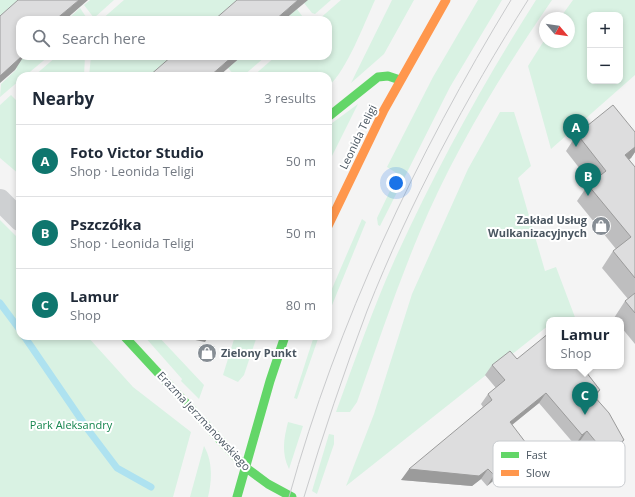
<!DOCTYPE html>
<html lang="en">
<head>
<meta charset="utf-8">
<style>
  :root { --surface:#fff; --page:#f2f2f3; --text:#1f2937; --muted:#747a83; --line:#e0e1e3; --accent:#0f766e }
  body { margin:0; font-family:"Open Sans",sans-serif; background:var(--page); color:var(--text) }
  .controls { position:absolute; right:12px; top:12px; display:grid; overflow:hidden; border-radius:8px; box-shadow:0 2px 6px #0003 }
  .controls button { width:36px; height:36px; display:grid; place-items:center; padding:0; border:0; border-bottom:1px solid var(--line); background:var(--surface); color:var(--text); font:20px sans-serif }
  .compass { position:absolute; left:539px; top:12px; width:36px; height:36px; border-radius:50%; background:var(--surface); box-shadow:0 2px 6px #0003; rotate:119deg }
  .you { position:absolute; left:396px; top:183px; width:14px; height:14px; margin:-10px; border:3px solid #fff; border-radius:50%; background:#1a73e8; box-shadow:0 0 0 6px #1a73e833 }
  .badge { display:grid; place-items:center; width:26px; height:26px; border-radius:50%; background:var(--accent); color:#fff; font-size:13px; font-weight:700 }
  .pin { position:absolute; translate:-50% -33px; filter:drop-shadow(0 1px 2px #0008) }
  .pin::after { content:''; position:absolute; top:21px; width:14px; height:12px; background:inherit; clip-path:polygon(0 0,100% 0,50% 100%) }
  .popup { position:absolute; left:546px; top:317px; width:78px; height:52px; box-sizing:border-box; display:grid; place-content:center; border-radius:8px; background:var(--surface); filter:drop-shadow(0 1px 3px #0005); font-size:13px; white-space:nowrap; color:var(--muted) }
  .popup b { font-size:15px; color:var(--text) }
  .popup::after { content:''; position:absolute; left:50%; top:100%; margin-left:-8px; border:8px solid transparent; border-top-color:var(--surface) }
  .list { margin:0; padding:0; list-style:none }
  h2 { display:flex; justify-content:space-between; align-items:center; height:52px; margin:0; padding:0 16px; font-size:17px }
  h2 small { font-size:13px; font-weight:400; color:var(--muted) }
  .list li { display:grid; grid-template-columns:26px 1fr auto; gap:12px; align-items:center; box-sizing:border-box; height:72px; padding:0 16px; border-top:1px solid var(--line) }
  .list b { display:block; font-size:15px; white-space:nowrap }
  .list p { margin:0; font-size:13px; white-space:nowrap; color:var(--muted) }
  .list em { font-size:13px; font-style:normal; color:var(--muted) }
  .icon { flex:none; width:22px; height:22px; fill:none; stroke:currentColor; stroke-width:2; stroke-linecap:round; stroke-linejoin:round }
  .map { position:relative; flex:none; width:635px; height:497px; overflow:hidden }
  .search { position:absolute; background:var(--surface); box-shadow:0 2px 6px #0003; left:16px; top:16px; width:316px; height:44px; display:flex; align-items:center; gap:10px; box-sizing:border-box; padding:0 14px; border-radius:12px; color:var(--muted); font-size:15px }
  .panel { position:absolute; background:var(--surface); box-shadow:0 2px 6px #0003; left:16px; top:72px; width:316px; height:268px; border-radius:12px }
  .map>svg:first-child { display:block }
  .green { fill:#d9f2e3; fill-rule:evenodd }
  .lines { fill:none; stroke-linecap:round; stroke-linejoin:round }
  .stream { stroke:#aee2f0; stroke-width:7 }
  .street { stroke:#ced0d2; stroke-width:22 }
  .fast { stroke:#63d668; stroke-width:9 }
  .slow { stroke:#ff974d; stroke-width:9 }
  .tram { stroke:#c9cacc; stroke-width:1 }
  .wall { fill:#bebebf }
  .shaded-wall { fill:#9b9b9b }
  .building { fill:#ddddde; stroke:#9b9b9b }
  .labels { text-anchor:middle; stroke-width:4; stroke-linejoin:round; paint-order:stroke }
  .street-label { font-size:11px; fill:#4a5661; stroke:#fff }
  .poi-label { font-size:11px; font-weight:bold; fill:#4a5661; stroke:#fff; text-anchor:end }
  .park-label { font-size:11px; fill:#17864f; stroke:#fff }
  .key { fill:#fff; stroke:#c9ccd0; stroke-width:1 }
  .key-label { font-size:11px; fill:#4a5661 }
</style>
</head>
<body>
<div class="map">
<svg width="635" height="497" viewBox="0 0 635 497">
  <rect width="100%" height="100%" fill="#f4f4f4"/>
  <!-- green -->
  <path class="green" d="M0 0H28L0 24Z
    M90 0H114L94 18 84 5Z
    M124 0H246L223 20H101Z
    M307 0H331L315 14 312 13 304 3Z
    M341 0H375C364 24 347 70 328 87V76H253L276 56H328V20H318Z
    M392 0H414L384 54 351 83Z
    M478 0H502L450 87 380 226 378 225 377 218 398 174 387 167 433 77Z
    M536 0H552C501 74 454 151 419 234 396 289 377 346 357 402L350 412H336C355 360 373 308 395 259 436 169 483 83 536 0Z
    M573 0H635V75L551 149 528 66 545 39V42H569V18H560ZM590 15H620V81H590Z
    M80 8 88 20H67Z
    M297 9 305 20H284Z
    M24 56H49L25 76H20V80L0 97 1 84 17 69 13 65Z
    M57 56H85L84 76H34Z
    M91 56H181L158 76H89Z
    M242 56H266L243 76H235L228 68Z
    M11 95 20 104V175L0 158V105Z
    M358 104 328 164V126Z
    M500 112H514L531 166 518 178 545 271 556 267 576 320H549V325L346 486 374 414 412 294 468 169Z
    M362 219 366 222 328 315V298Z
    M0 220 20 240V336H87L133 387 191 432 173 497H0Z
    M144 336H158L204 385 199 399 181 381 182 379Z
    M235 336H257L244 375 238 382 223 375Z
    M314 336H319L297 399 294 398Z
    M288 422 303 426 289 469C281 453 284 438 288 422Z
    M329 434 334 435V444L317 494 312 491Z
    M204 446C213 462 212 480 208 497H190Z"/>
  <g class="lines">
    <!-- stream -->
    <path class="stream" d="M0 303 20 330
      M24 336 89 431 117 468 151 487"/>
    <!-- street -->
    <path class="street" d="M0 200 20 220"/>
    <!-- fast -->
    <path class="fast" d="M328 117 378 77 388 76 400 80
      M124 336 245 467 268 484 292 497
      M237 497 270 381 285 336"/>
    <!-- slow -->
    <path class="slow" d="M328 226 384 110 446 0"/>
    <!-- tram -->
    <path class="tram" d="M289 497C338 321 416 156 511 0
      M304 497C323 434 344 372 367 311 410 202 466 98 528 0"/>
  </g>
  <!-- wall -->
  <path class="wall" d="M635 132V152L631 158 629 159 635 167V344L621 327V320H616L614 318 625 301 628 299 602 268 613 251 616 249 577 201 588 185 591 183 566 151 577 134Z
    M517 359 588 374 600 390 595 397 624 440 617 450 599 464 580 441 575 445 539 403 512 425 522 457 487 486 481 479 472 486 401 480 483 407 481 404 488 394 496 388 485 375 492 365Z"/>
  <!-- shaded-wall -->
  <path class="shaded-wall" d="M79 0H88L65 20H55Z
    M298 0H308L284 20H275Z
    M20 56H24L15 70 0 83V76Z
    M233 56H242L219 76H210Z
    M635 147V152L631 158 614 171 625 155Z
    M176 336H209L205 342Z
    M593 367 586 377V372Z
    M600 390 593 400V395Z
    M546 393 539 403 503 432 510 422Z
    M587 431 580 441 575 445 582 435Z
    M624 440 617 450 599 464 606 454Z
    M529 447 522 457 487 486 494 475Z
    M409 469H488L481 479 472 486 401 480Z"/>
  <!-- building -->
  <path class="building" d="M18 0H79L55 20H20V56H22L0 76V16Z
    M237 0H298L275 20H214Z
    M172 56H233L210 76H149Z
    M613 105 635 132V147L625 155 635 167V278L613 251 631 237 588 185 606 171 577 134Z
    M635 293V313L625 301Z
    M549 333V366H593V367L586 372 600 390 593 395 609 413 624 440 606 454 587 431 582 435 546 393 510 422 529 447 494 475 488 469 479 476 409 469 492 400 488 394 505 380 492 365 510 351 517 359Z"/>
  <!-- icons -->
  <defs>
    <g id="shop-disc" transform="scale(1)"><circle r="9.5" fill="#868d94" stroke="#fff"/><path d="M-5-2.5h2.3a2.7 3.5 0 0 1 5.4 0H5L5.5 6h-11ZM-1.5-2.5h3a1.5 2.3 0 0 0-3 0Z" fill="#fff"/></g>
  </defs>
  <g fill-rule="evenodd">
    <use href="#shop-disc" x="601" y="226"/>
    <use href="#shop-disc" x="207" y="353"/>
  </g>
  <g class="labels">
    <!-- street labels -->
    <g class="street-label">
      <text transform="translate(358 137) rotate(-64)" y="4">Leonida Teligi</text>
      <text transform="translate(204 421) rotate(47)" y="4">Erazma Jerzmanowskiego</text>
    </g>
    <!-- poi labels -->
    <g class="poi-label">
      <text x="587" y="224">Zakład Usług<tspan x="587" dy="13">Wulkanizacyjnych</tspan></text>
      <text x="221" y="357" text-anchor="start">Zielony Punkt</text>
    </g>
    <!-- park labels -->
    <g class="park-label">
      <text x="71" y="429">Park Aleksandry</text>
    </g>
  </g>
  <!-- legend -->
  <rect x="493" y="441" width="132" height="46" rx="6" class="key"/>
  <rect x="501" y="452" width="18" height="6" fill="#63d668"/>
  <rect x="501" y="470" width="18" height="6" fill="#ff974d"/>
  <g class="key-label">
    <text x="526" y="459">Fast</text>
    <text x="526" y="477">Slow</text>
  </g>
</svg>
<div class="controls">
<button>+</button>
<button>−</button>
</div>
<svg class="compass" viewBox="-18 -18 36 36"><path d="M0-13l5 13h-10z" fill="#e53935"/><path d="M0 13l5-13h-10z" fill="#747a83"/></svg>
<div class="you"></div>
<div class="pin badge" style="left:576px;top:147px">A</div>
<div class="pin badge" style="left:588px;top:196px">B</div>
<div class="pin badge" style="left:585px;top:415px">C</div>
<div class="popup"><b>Lamur</b>Shop</div>
<div class="search"><svg class="icon" aria-label="search" viewBox="0 0 24 24"><circle cx="10" cy="10" r="6"/><path d="M15 15l6 6"/></svg>Search here</div>
<section class="panel">
<h2>Nearby<small>3 results</small></h2>
<ul class="list">
<li><span class="badge">A</span><div><b>Foto Victor Studio</b><p>Shop · Leonida Teligi</p></div><em>50 m</em></li>
<li><span class="badge">B</span><div><b>Pszczółka</b><p>Shop · Leonida Teligi</p></div><em>50 m</em></li>
<li><span class="badge">C</span><div><b>Lamur</b><p>Shop</p></div><em>80 m</em></li>
</ul>
</section>
</div>
</body>
</html>
